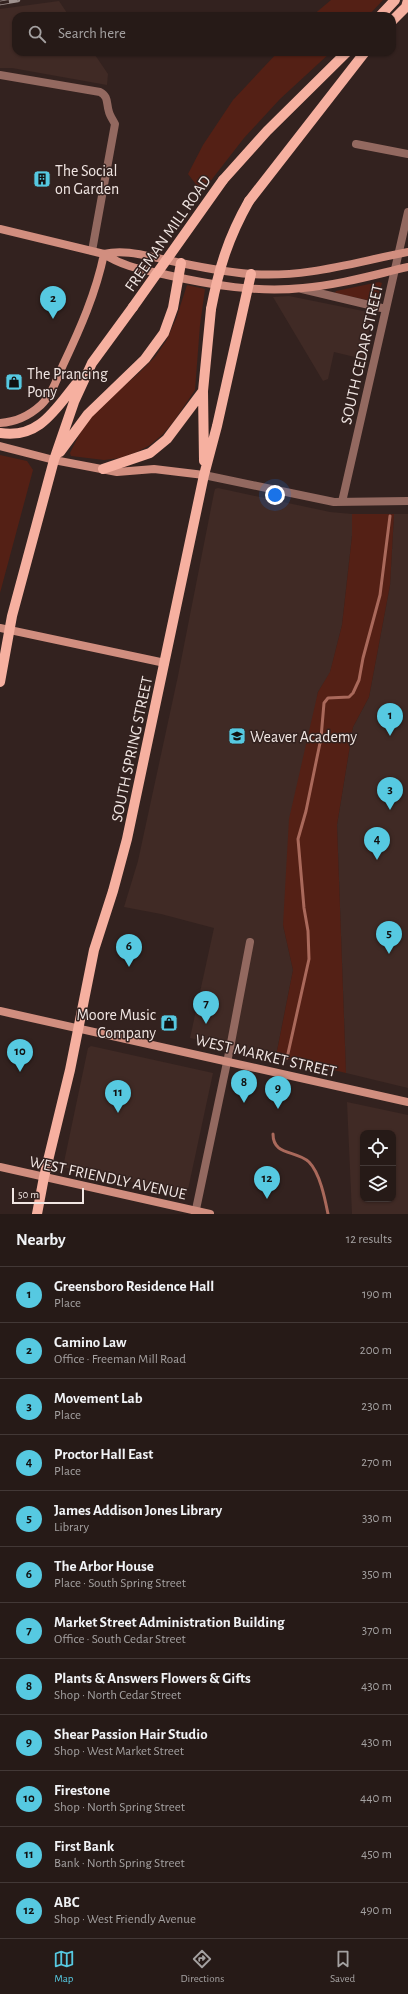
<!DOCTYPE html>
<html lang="en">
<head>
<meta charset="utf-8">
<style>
  :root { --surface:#261a17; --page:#322724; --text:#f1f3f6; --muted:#a4a1a1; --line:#423836; --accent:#56c9e1 }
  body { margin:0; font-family:"Alegreya Sans",sans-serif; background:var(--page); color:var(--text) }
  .controls { position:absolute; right:12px; bottom:12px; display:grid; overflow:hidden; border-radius:8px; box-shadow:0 1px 3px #0004 }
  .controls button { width:36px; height:36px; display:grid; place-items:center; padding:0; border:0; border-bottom:1px solid var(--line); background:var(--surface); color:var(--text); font:20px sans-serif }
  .scale { position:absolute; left:12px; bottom:10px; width:72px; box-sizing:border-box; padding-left:4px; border:2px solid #f1e6e3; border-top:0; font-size:11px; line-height:14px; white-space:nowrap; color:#f1e6e3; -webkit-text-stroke:3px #33221f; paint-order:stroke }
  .you { position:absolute; left:275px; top:495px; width:14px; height:14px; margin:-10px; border:3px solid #fff; border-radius:50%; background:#1a73e8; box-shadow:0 0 0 6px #1a73e833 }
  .badge { display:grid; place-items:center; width:26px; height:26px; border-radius:50%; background:var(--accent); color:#111; font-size:13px; font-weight:700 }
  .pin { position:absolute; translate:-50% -33px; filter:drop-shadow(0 1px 2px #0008) }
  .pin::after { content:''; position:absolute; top:21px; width:14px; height:12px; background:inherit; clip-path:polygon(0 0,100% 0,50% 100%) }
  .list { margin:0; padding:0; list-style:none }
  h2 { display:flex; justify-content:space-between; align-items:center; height:52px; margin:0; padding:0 16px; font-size:17px }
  h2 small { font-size:13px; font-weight:400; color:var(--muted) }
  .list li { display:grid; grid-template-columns:26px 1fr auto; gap:12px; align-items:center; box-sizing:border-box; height:56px; padding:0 16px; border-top:1px solid var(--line) }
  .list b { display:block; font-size:15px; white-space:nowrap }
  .list p { margin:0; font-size:13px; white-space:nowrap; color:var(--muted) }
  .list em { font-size:13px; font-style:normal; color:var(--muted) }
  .icon { flex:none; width:22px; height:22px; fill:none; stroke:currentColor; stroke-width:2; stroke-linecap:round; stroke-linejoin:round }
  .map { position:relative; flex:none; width:408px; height:1214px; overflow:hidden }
  .search { position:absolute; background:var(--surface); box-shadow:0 1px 3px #0004; left:12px; right:12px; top:12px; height:44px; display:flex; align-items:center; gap:10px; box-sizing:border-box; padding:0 14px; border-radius:12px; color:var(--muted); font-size:15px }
  .sheet { height:724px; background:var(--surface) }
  nav { display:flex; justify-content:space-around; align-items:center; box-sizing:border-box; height:56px; border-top:1px solid var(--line); background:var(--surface); font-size:11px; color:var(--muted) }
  nav a { display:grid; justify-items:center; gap:2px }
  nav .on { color:var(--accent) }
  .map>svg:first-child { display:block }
  .built { fill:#402a25; fill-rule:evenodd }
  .green { fill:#542015 }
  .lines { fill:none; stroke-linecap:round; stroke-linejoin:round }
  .stream { stroke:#aa695b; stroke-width:3 }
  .street { stroke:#936960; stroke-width:8 }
  .secondary { stroke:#d18e7f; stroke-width:8 }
  .primary { stroke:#f6b0a0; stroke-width:10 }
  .rail-casing { stroke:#9e918e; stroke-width:4.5 }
  .rail { stroke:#33221f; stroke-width:3; stroke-dasharray:9; stroke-linecap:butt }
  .primary-bridge { stroke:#f6b0a0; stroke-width:10 }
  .labels { text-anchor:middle; stroke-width:3; stroke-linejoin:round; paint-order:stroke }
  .poi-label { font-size:16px; fill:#f1e6e3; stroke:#33221f; text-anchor:start }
  .street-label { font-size:16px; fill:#f1e6e3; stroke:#33221f }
</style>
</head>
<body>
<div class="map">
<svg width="408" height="1214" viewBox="0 0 408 1214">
  <rect width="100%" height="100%" fill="#33221f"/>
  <!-- built -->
  <path class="built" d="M59 1 69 16H16V52H93L108 74 107 85 12 68H0V9Z
    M289 296 373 313 363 359 334 352 328 379 323 381 273 297Z
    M218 488 330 512 352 514V536L342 625 330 673 318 692 283 925 293 970 276 1056 190 1038 214 928 161 914 124 907 138 861 178 676 214 493 215 489Z
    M394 514H408V1088L346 1073 337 825 353 727 369 697 390 585Z
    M91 1046 213 1073 187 1194 63 1167 88 1048Z
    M347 1102 408 1115V1214H352ZM363 1133H393V1199H363Z"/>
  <!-- green -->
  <path class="green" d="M331 0H383L368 16H312Z
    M278 52H331L280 99 244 138 202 192 188 174 203 145 233 100Z
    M379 282 382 283 376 302 335 293 336 291Z
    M187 285 205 289 200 325 195 390 174 421 163 434 150 445 137 452 120 458 104 460 71 456 70 453 84 425 95 411 139 373 155 357 166 341 176 319Z
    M0 455 27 461 33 470 0 593Z
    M352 514H394L390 585 369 697 353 727 337 825 346 1073 276 1056 293 970 283 925 289 819 318 692 330 672 342 625 352 536Z"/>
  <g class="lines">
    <!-- stream -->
    <path class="stream" d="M287 1058 309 959 308 931 304 908 298 839 306 811 321 738 324 703 328 698 349 697 353 693 359 680 363 658 380 595 390 516
      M273 1134C273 1156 296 1150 309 1162 320 1173 325 1199 328 1214"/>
    <!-- street -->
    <path class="street" d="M0 75 100 92C109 97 106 103 109 112 110 116 113 120 115 124L92 251
      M356 144 408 154
      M302 289 386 309
      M204 475 334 502 408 501
      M342 502 408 212
      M195 1214 230 1048 250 942"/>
    <!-- secondary -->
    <path class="secondary" d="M0 229 104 254C123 267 145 270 167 275 211 285 258 293 303 288 339 285 373 275 408 267
      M104 254C125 249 146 256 167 260 194 266 223 272 251 274 307 278 355 262 408 252
      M0 423C16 422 29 416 41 405 52 395 57 378 63 365 80 329 96 293 104 254
      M0 446 54 460 117 472 154 469 204 475
      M0 628 165 663
      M0 1011 408 1102
      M0 1167 210 1214"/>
    <!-- primary -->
    <path class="primary" d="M380 16 395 0
      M392 21 406 7 408 0
      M223 180 267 131 347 52
      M249 201 365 52
      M0 433C42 440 58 404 81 378
      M60 452 88 414 145 359 164 333 173 308 181 263
      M204 461 203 391 211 309
      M103 469 150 453 167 439 203 391
      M0 682 12 616 54 460 74 402 92 363 133 307
      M37 1214 44 1177 70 1070 94 950 113 891 127 839 204 475 217 426 251 274"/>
    <!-- rail casing -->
    <g class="rail-casing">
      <path id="rail" d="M0 3 18 0"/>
    </g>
    <!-- rail -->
    <use href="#rail" class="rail"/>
    <!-- primary-bridge -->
    <path class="primary-bridge" d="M133 307 223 180
      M211 309C219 268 228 238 249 201"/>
  </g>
  <!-- icons -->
  <defs>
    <g id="building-square" transform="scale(0.9)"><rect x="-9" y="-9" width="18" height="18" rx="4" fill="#56c9e1" stroke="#33221f"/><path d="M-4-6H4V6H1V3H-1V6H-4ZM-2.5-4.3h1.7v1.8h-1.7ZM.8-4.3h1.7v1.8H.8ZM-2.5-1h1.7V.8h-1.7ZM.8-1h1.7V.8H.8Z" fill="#111"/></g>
    <g id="shop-square" transform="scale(0.9)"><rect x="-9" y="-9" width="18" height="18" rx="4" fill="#56c9e1" stroke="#33221f"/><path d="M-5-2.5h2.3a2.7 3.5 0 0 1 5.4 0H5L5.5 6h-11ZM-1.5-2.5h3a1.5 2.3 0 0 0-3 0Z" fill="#111"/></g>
    <g id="school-square" transform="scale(0.9)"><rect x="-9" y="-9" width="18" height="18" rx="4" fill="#56c9e1" stroke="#33221f"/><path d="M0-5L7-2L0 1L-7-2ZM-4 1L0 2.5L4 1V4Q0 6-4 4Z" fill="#111"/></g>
  </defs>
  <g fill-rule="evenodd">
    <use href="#building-square" x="42" y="179"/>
    <use href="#shop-square" x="14" y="382"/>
    <use href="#school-square" x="237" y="736"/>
    <use href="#shop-square" x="169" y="1023"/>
  </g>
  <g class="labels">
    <!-- poi labels -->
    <g class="poi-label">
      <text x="55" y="176">The Social<tspan x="55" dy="18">on Garden</tspan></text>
      <text x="27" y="379">The Prancing<tspan x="27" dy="18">Pony</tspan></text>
      <text x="250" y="742">Weaver Academy</text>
      <text x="156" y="1020" text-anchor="end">Moore Music<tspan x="156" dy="18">Company</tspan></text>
    </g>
    <!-- street labels -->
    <g class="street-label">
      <text transform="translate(167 233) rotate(-55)" y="6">FREEMAN MILL ROAD</text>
      <text transform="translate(361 354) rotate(-77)" y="6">SOUTH CEDAR STREET</text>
      <text transform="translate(131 749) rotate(-78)" y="6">SOUTH SPRING STREET</text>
      <text transform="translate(266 1055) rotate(13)" y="6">WEST MARKET STREET</text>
      <text transform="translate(108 1177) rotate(12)" y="6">WEST FRIENDLY AVENUE</text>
    </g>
  </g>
</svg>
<div class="controls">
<button><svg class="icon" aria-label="locate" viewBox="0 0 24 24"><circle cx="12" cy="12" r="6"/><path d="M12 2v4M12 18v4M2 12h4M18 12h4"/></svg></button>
<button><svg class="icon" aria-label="layers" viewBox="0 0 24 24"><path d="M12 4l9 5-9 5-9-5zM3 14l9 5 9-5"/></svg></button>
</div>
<div class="scale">50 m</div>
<div class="you"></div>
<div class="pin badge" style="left:390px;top:736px">1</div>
<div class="pin badge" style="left:53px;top:319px">2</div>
<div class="pin badge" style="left:390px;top:810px">3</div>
<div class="pin badge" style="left:377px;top:860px">4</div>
<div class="pin badge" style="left:389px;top:954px">5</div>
<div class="pin badge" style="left:129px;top:967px">6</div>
<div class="pin badge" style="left:206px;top:1024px">7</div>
<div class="pin badge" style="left:244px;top:1103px">8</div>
<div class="pin badge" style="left:278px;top:1109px">9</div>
<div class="pin badge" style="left:20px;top:1072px">10</div>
<div class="pin badge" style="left:118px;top:1113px">11</div>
<div class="pin badge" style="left:267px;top:1199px">12</div>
<div class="search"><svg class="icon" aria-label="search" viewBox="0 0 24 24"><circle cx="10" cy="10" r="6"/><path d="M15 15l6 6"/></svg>Search here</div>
</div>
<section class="sheet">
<h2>Nearby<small>12 results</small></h2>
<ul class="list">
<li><span class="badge">1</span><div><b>Greensboro Residence Hall</b><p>Place</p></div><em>190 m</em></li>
<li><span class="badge">2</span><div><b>Camino Law</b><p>Office · Freeman Mill Road</p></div><em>200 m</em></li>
<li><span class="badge">3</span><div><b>Movement Lab</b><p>Place</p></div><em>230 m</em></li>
<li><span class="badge">4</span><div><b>Proctor Hall East</b><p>Place</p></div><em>270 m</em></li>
<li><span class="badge">5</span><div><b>James Addison Jones Library</b><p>Library</p></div><em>330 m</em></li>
<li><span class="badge">6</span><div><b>The Arbor House</b><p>Place · South Spring Street</p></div><em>350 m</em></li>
<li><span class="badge">7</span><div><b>Market Street Administration Building</b><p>Office · South Cedar Street</p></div><em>370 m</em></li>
<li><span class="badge">8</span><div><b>Plants &amp; Answers Flowers &amp; Gifts</b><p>Shop · North Cedar Street</p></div><em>430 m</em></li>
<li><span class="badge">9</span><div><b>Shear Passion Hair Studio</b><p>Shop · West Market Street</p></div><em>430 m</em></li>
<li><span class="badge">10</span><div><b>Firestone</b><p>Shop · North Spring Street</p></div><em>440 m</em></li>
<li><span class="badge">11</span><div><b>First Bank</b><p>Bank · North Spring Street</p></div><em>450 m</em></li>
<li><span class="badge">12</span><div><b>ABC</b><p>Shop · West Friendly Avenue</p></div><em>490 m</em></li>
</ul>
</section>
<nav>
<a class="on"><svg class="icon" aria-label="map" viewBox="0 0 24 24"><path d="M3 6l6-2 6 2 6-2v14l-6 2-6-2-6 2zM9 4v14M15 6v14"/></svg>Map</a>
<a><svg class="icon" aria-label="directions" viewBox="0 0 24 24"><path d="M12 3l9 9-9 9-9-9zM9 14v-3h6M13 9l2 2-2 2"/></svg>Directions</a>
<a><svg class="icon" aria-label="saved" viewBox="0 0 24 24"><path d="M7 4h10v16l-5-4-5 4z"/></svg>Saved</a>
</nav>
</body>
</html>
